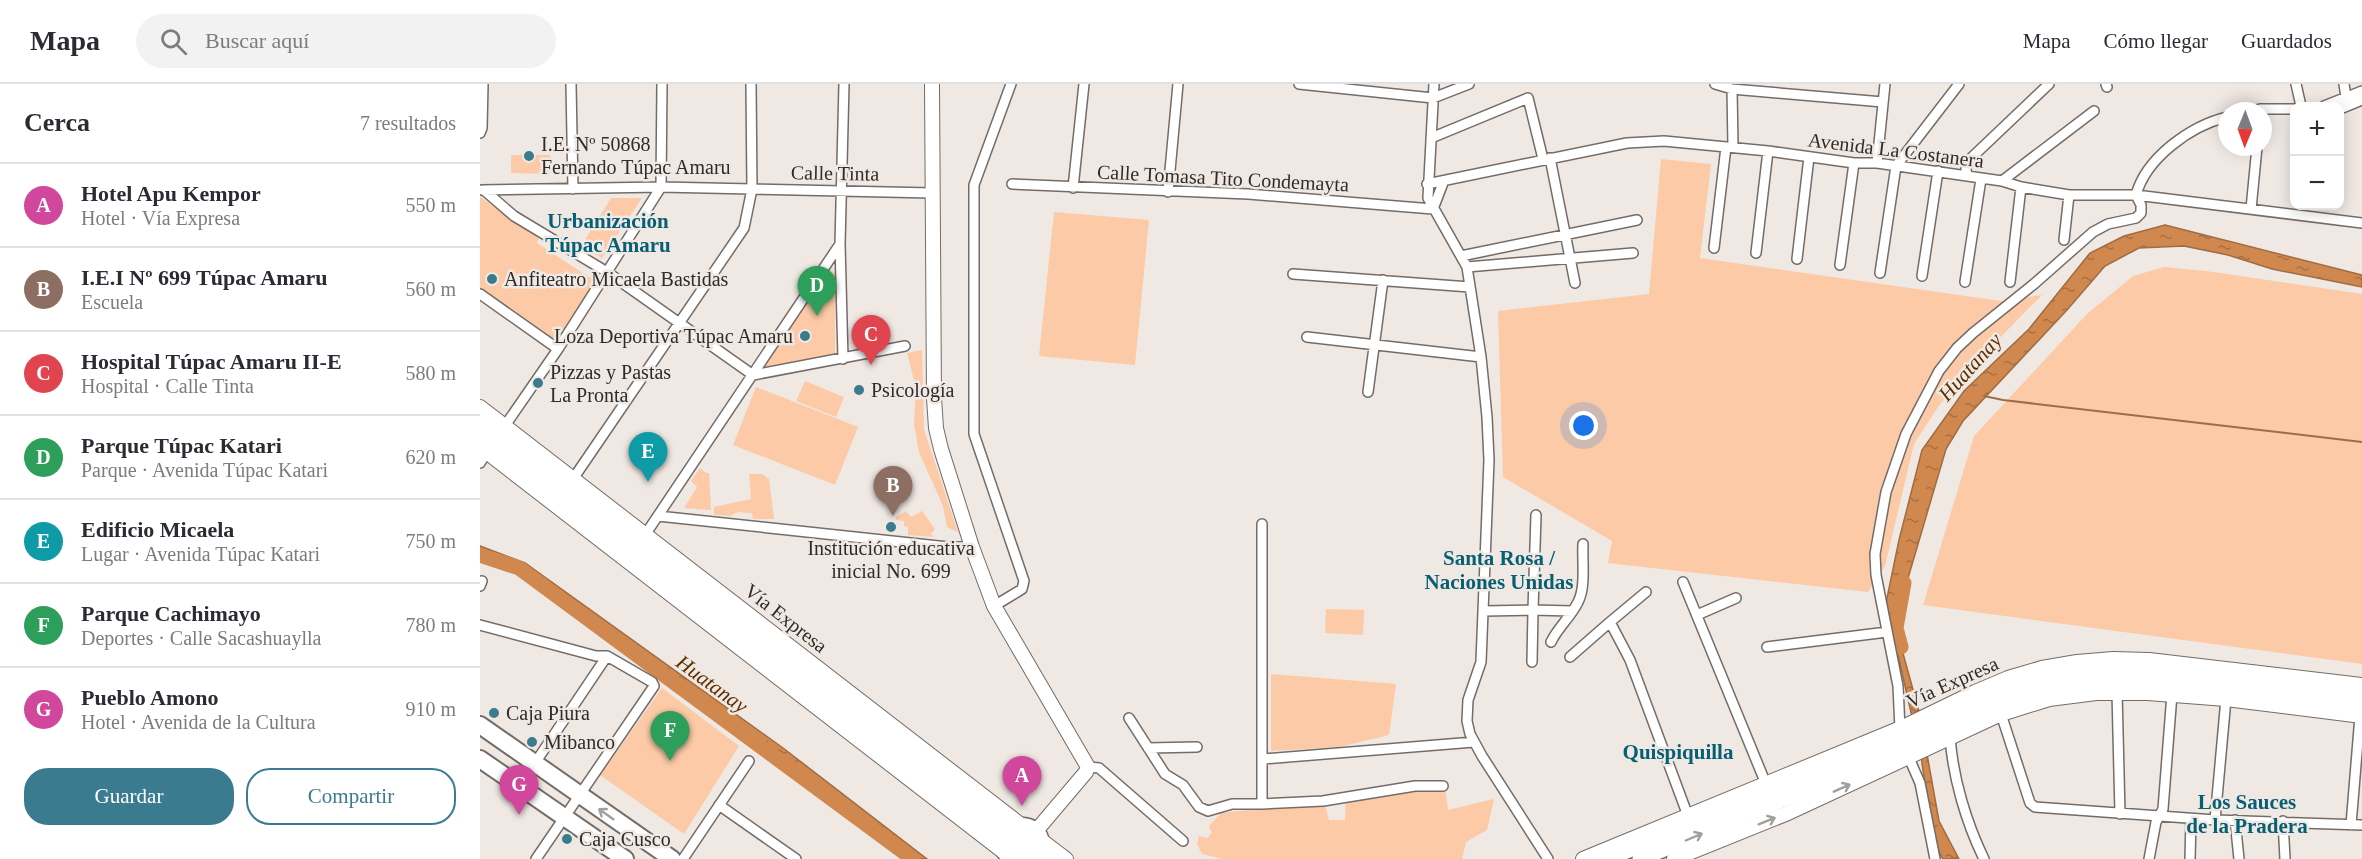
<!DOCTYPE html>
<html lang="es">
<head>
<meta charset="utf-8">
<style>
  :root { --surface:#fff; --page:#f2f2f3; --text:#2b2b33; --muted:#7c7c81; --line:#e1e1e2; --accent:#3b7b8f }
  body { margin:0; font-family:Georgia,serif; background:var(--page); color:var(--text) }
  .controls { position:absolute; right:18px; top:18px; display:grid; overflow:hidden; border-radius:12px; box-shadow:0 3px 15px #0003 }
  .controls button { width:54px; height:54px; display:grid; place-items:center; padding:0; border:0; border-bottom:2px solid var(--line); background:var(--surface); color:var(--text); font:30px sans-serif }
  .compass { position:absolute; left:1738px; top:18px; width:54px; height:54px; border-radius:50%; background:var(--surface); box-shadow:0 3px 15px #0003; rotate:181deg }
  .you { position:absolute; left:1104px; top:342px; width:21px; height:21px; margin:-15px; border:4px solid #fff; border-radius:50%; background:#1a73e8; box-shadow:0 0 0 9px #1a73e833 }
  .badge { display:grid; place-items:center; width:39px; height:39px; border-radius:50%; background:var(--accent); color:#fff; font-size:20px; font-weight:700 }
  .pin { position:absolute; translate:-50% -50px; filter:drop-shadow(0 2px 3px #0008) }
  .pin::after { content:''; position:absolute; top:32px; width:21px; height:18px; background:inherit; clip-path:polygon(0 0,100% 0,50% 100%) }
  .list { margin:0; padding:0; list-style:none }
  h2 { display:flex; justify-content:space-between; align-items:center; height:78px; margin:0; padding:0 24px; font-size:26px }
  h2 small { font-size:20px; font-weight:400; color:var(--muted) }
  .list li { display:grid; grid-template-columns:39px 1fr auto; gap:18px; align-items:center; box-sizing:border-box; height:84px; padding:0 24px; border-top:2px solid var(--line) }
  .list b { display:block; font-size:22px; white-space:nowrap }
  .list p { margin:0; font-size:20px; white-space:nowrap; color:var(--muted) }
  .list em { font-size:20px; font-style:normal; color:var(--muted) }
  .actions { display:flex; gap:12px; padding:18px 24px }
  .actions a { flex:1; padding:14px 0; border:2px solid var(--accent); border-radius:24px; text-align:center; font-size:21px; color:var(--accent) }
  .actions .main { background:var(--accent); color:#fff }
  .icon { flex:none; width:33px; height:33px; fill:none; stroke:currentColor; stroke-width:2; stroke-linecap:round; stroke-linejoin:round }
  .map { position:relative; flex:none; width:1882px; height:775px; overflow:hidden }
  header { display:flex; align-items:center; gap:36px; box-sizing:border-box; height:84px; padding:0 30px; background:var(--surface); border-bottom:2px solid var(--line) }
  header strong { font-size:28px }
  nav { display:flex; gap:33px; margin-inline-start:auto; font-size:21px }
  .search { width:420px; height:54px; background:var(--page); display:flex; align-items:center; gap:15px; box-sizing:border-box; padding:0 21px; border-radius:33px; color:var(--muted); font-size:22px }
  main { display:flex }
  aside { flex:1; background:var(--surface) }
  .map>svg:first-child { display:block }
  .green { fill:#fccaa6 }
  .water { fill:url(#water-ripples); stroke:#9f6c43; stroke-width:1.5 }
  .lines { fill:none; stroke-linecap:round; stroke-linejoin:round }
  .stream { stroke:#9f6c43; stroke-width:2 }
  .river { stroke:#d0884e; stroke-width:15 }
  .street-casing { stroke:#736c68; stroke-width:12 }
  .secondary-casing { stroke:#736c68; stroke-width:16 }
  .primary-casing { stroke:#736c68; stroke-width:18 }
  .highway-casing { stroke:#736c68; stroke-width:20 }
  .street { stroke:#fff; stroke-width:9 }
  .secondary { stroke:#fff; stroke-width:14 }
  .primary { stroke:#fff; stroke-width:15 }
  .highway { stroke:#fff; stroke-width:16 }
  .oneway { stroke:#a1a09f }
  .poi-dot { fill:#3b7b8f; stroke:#f0e8e3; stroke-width:2 }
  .labels { text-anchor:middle; stroke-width:5; stroke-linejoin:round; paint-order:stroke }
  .poi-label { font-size:20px; fill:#2e2c2a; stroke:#f0e8e3; text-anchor:start }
  .street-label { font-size:20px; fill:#2e2c2a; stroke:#f0e8e3 }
  .neighbourhood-label { font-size:21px; font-weight:bold; fill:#075f74; stroke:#f0e8e3 }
  .water-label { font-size:21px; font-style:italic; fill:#5e2f00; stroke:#f0e8e3 }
</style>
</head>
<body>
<header>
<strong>Mapa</strong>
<div class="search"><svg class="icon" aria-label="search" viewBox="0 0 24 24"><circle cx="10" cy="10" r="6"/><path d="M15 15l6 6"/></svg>Buscar aquí</div>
<nav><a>Mapa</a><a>Cómo llegar</a><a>Guardados</a></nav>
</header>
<main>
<aside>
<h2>Cerca<small>7 resultados</small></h2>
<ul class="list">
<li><span class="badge" style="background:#d1479c">A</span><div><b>Hotel Apu Kempor</b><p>Hotel · Vía Expresa</p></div><em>550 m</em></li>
<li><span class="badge" style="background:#8d6e63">B</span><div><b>I.E.I Nº 699 Túpac Amaru</b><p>Escuela</p></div><em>560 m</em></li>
<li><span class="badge" style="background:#e0444e">C</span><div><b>Hospital Túpac Amaru II-E</b><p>Hospital · Calle Tinta</p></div><em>580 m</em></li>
<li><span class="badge" style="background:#2e9e5b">D</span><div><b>Parque Túpac Katari</b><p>Parque · Avenida Túpac Katari</p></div><em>620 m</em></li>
<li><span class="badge" style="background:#0f9aa8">E</span><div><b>Edificio Micaela</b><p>Lugar · Avenida Túpac Katari</p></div><em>750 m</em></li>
<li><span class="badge" style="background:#2e9e5b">F</span><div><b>Parque Cachimayo</b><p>Deportes · Calle Sacashuaylla</p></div><em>780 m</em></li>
<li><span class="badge" style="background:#d1479c">G</span><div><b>Pueblo Amono</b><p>Hotel · Avenida de la Cultura</p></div><em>910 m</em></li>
</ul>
<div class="actions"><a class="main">Guardar</a><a>Compartir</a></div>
</aside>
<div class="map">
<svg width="1882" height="775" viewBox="0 0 1882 775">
  <defs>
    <pattern id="water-ripples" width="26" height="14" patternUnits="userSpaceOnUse" patternTransform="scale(1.5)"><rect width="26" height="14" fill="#d0884e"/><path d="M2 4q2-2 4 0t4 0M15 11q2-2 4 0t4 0" fill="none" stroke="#a96f41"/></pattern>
  </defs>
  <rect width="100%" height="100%" fill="#f0e8e3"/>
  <!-- green -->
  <path class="green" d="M31 71H70V90L31 89Z
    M1181 75 1231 80 1220 174 1521 217 1562 211 1495 279 1458 323 1434 360 1405 482 1388 508 1128 479 1132 457 1023 393 1018 227 1169 210Z
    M0 113 59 153 57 159 110 194 114 189 121 193 74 262 0 207Z
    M131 114H162L122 174 101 162Z
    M574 128 669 136 655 281 559 272Z
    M1684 183 1726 187 1882 210V580L1443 521 1494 352 1607 230 1653 192Z
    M348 188 355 189V274L278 288Z
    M442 266 444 346 478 448 467 443 463 422 439 368 434 340 436 304 427 269Z
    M325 297 364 313 356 333 316 317Z
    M276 303 378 343 355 401 253 361Z
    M220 384 226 389H229L231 426 204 424 217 403 211 397Z
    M269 390H282L289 395 294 435H273L272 429C264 430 257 425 251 432L234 431V423L271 415Z
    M426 427 431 433 442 427 455 445 451 450 454 453 428 451V443L424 442V437L416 436V433Z
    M846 525 884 526 883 551 845 549Z
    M791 590 916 600 909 651 859 663 791 667Z
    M182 604 259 662 204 750 120 691Z
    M965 701 968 726 1014 715 1007 746 986 758 982 775H743L722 770 717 760 719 752 727 754 732 749 729 742 741 729 844 718 849 736H865L866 713Z"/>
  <!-- water -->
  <path class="water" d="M1685 141 1882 191V203L1792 185 1748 171 1704 162 1659 164 1625 182 1587 226 1483 337 1466 365 1421 518 1416 544 1440 631 1459 737 1479 775H1463L1453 758 1441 672 1406 519 1419 456 1442 366 1484 307 1549 245 1610 169 1644 152Z
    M0 462 45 479 303 664 447 775H433L39 484 0 471Z"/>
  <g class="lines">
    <!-- stream -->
    <path class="stream" d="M1504 312 1523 316 1882 358"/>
    <!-- river -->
    <path class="river" d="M0 471 39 484 433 775
      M1421 563 1416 544 1424 499"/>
    <!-- street casing -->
    <g class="street-casing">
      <path id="street" d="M91 0 93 105
        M819 0 953 14 989 0
        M954 0 948 114 987 183 1001 273 1007 333 1009 376 1001 578 988 616 987 637 990 650 1002 672 1068 775
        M1235 0 1252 5 1253 63
        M1626 0 1627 3
        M1816 0 1821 22
        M1864 0 1866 13
        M1252 5 1403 18
        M1844 22 1882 7
        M1860 25 1882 16
        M1772 27 1780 25H1814
        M0 49 2 44 3 0
        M951 54 1048 14 1063 75
        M1070 74 1095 199
        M1397 79 1405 0
        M1487 92 1486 85 1488 77 1569 0
        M1522 97 1614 27
        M532 100 768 110 953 125 963 99
        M947 100 1147 59 1184 57 1288 67 1374 79H1397L1522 97 1541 103 1589 111H1656L1882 139
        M593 104 604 0
        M2 106 181 103 452 109
        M5 107 34 132 127 188 273 291 425 262
        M688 108 698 0
        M1771 125 1777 63
        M1584 156 1589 111
        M360 160 363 275
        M1234 164 1246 63
        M1276 169 1288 67
        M981 172 1157 136
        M1317 175 1329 73
        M1360 181 1374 79
        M987 183 1153 169
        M1400 189 1416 82 1479 0
        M813 190 990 203
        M1442 192 1458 87
        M1485 198 1501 95
        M1530 198 1541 103
        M0 210 78 265
        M827 253 1001 273
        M888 308 903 196
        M22 346 78 265 181 103 182 0
        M0 379 9 365
        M93 395 264 144 272 105 271 0
        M178 432 468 463H492
        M165 451 360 160 364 0
        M1203 498 1286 700
        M0 502 2 497
        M514 522 542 505 544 497 494 350V101L531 0
        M1003 527 1053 526 1056 431
        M1217 531 1256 514
        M1130 538 1166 508
        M0 541 116 572H127L172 598 174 602 56 775
        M1071 558C1078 543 1091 533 1098 518 1106 503 1102 478 1103 460
        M1287 563 1407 548
        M1090 573 1130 538 1150 576 1208 732
        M1052 578 1053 526 1092 527
        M1637 608 1640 730
        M1521 630 1550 719 1555 723 1735 736 1882 741
        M649 634 685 690 703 701 719 723 728 727 752 720H782V440
        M1420 645 1418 602 1396 491 1395 470 1406 408 1426 350 1459 287 1477 264 1493 249 1554 200 1613 148 1628 140 1656 134 1661 129V121L1656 111C1666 74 1710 42 1747 33
        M1470 653C1473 694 1486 738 1504 775
        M668 664 717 663
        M1429 674 1440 699 1455 775
        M783 675 994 658
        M55 679 127 572
        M608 683 619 684 703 757
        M782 720 843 717 935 702H963
        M239 721 316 775
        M1735 736 1746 615
        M1755 736 1759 775
        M1803 737 1805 775
        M1871 741 1880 632
        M203 775 269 677
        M1669 775 1676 738 1683 725 1692 610
        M1710 775 1711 735"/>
    </g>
    <!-- secondary casing -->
    <g class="secondary-casing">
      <path id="secondary" d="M452 0 454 314 456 344 461 365 492 463 514 522 608 683 606 688 556 747
        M0 323 541 741
        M0 363 525 769
        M561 756 586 775
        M1103 775 1421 644 1495 608 1528 594 1562 584 1597 578 1633 575 1669 576 1882 601
        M1194 775 1308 729 1521 630 1569 615 1616 609H1668L1746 615 1882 632"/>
    </g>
    <!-- primary casing -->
    <g class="primary-casing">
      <path id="primary" d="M0 336 569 775
        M0 351 549 775
        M530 775 525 769 524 755C538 727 574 748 557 773
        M1127 775C1220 737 1313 699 1406 661 1437 648 1465 631 1496 616 1550 590 1608 583 1669 586L1882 612
        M1160 775C1244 740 1329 705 1413 670 1443 657 1470 640 1499 627 1553 602 1609 596 1668 598L1882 623"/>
    </g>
    <!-- highway casing -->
    <g class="highway-casing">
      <path id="highway" d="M0 641 192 775
        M0 675 145 775"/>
    </g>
    <!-- street -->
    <use href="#street" class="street"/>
    <!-- secondary -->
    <use href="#secondary" class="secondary"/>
    <!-- primary -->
    <use href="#primary" class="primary"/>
    <!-- highway -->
    <use href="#highway" class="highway"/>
  </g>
  <!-- one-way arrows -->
  <defs><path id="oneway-shaft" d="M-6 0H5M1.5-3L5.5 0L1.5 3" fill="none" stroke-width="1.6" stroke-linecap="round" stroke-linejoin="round" transform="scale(1.5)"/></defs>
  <g class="oneway">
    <use href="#oneway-shaft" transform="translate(1362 704) rotate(-24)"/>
    <use href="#oneway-shaft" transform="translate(126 730) rotate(-145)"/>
    <use href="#oneway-shaft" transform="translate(1287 737) rotate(-22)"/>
    <use href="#oneway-shaft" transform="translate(1214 753) rotate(-23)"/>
  </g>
  <!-- markers -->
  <g class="poi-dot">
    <circle cx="49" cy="72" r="6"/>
    <circle cx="12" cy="195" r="6"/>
    <circle cx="325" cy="252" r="6"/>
    <circle cx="58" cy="299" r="6"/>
    <circle cx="379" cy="306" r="6"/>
    <circle cx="411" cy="443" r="6"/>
    <circle cx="14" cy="629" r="6"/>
    <circle cx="52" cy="658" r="6"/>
    <circle cx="87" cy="755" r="6"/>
  </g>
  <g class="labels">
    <!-- poi labels -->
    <g class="poi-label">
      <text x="61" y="67">I.E. Nº 50868<tspan x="61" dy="23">Fernando Túpac Amaru</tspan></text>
      <text x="24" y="202">Anfiteatro Micaela Bastidas</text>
      <text x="313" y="259" text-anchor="end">Loza Deportiva Túpac Amaru</text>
      <text x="70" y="295">Pizzas y Pastas<tspan x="70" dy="23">La Pronta</tspan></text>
      <text x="391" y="313">Psicología</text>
      <text x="411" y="471" text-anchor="middle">Institución educativa<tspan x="411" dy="23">inicial No. 699</tspan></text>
      <text x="26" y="636">Caja Piura</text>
      <text x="64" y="665">Mibanco</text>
      <text x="99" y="762">Caja Cusco</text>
    </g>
    <!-- street labels -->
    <g class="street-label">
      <text transform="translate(1416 66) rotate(7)" y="7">Avenida La Costanera</text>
      <text transform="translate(355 89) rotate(1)" y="7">Calle Tinta</text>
      <text transform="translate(743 94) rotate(3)" y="7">Calle Tomasa Tito Condemayta</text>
      <text transform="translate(306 534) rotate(38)" y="7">Vía Expresa</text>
      <text transform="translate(1472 598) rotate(-24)" y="7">Vía Expresa</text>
    </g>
    <!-- neighbourhood labels -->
    <g class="neighbourhood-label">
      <text x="128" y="144">Urbanización<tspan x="128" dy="24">Túpac Amaru</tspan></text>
      <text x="1019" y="481">Santa Rosa /<tspan x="1019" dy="24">Naciones Unidas</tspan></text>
      <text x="1198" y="675">Quispiquilla</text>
      <text x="1767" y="725">Los Sauces<tspan x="1767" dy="24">de la Pradera</tspan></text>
    </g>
    <!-- water labels -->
    <g class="water-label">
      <text transform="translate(1490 283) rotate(-48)" y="7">Huatanay</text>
      <text transform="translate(232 600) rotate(36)" y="7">Huatanay</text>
    </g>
  </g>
</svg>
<div class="controls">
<button>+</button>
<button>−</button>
</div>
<svg class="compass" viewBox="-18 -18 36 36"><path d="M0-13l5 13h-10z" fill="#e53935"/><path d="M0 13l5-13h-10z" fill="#7c7c81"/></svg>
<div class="you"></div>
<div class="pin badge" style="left:542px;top:722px;background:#d1479c">A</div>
<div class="pin badge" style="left:413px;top:432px;background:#8d6e63">B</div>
<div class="pin badge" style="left:391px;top:281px;background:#e0444e">C</div>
<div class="pin badge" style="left:337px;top:232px;background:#2e9e5b">D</div>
<div class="pin badge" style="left:168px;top:398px;background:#0f9aa8">E</div>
<div class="pin badge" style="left:190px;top:677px;background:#2e9e5b">F</div>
<div class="pin badge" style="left:39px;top:731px;background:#d1479c">G</div>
</div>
</main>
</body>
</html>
